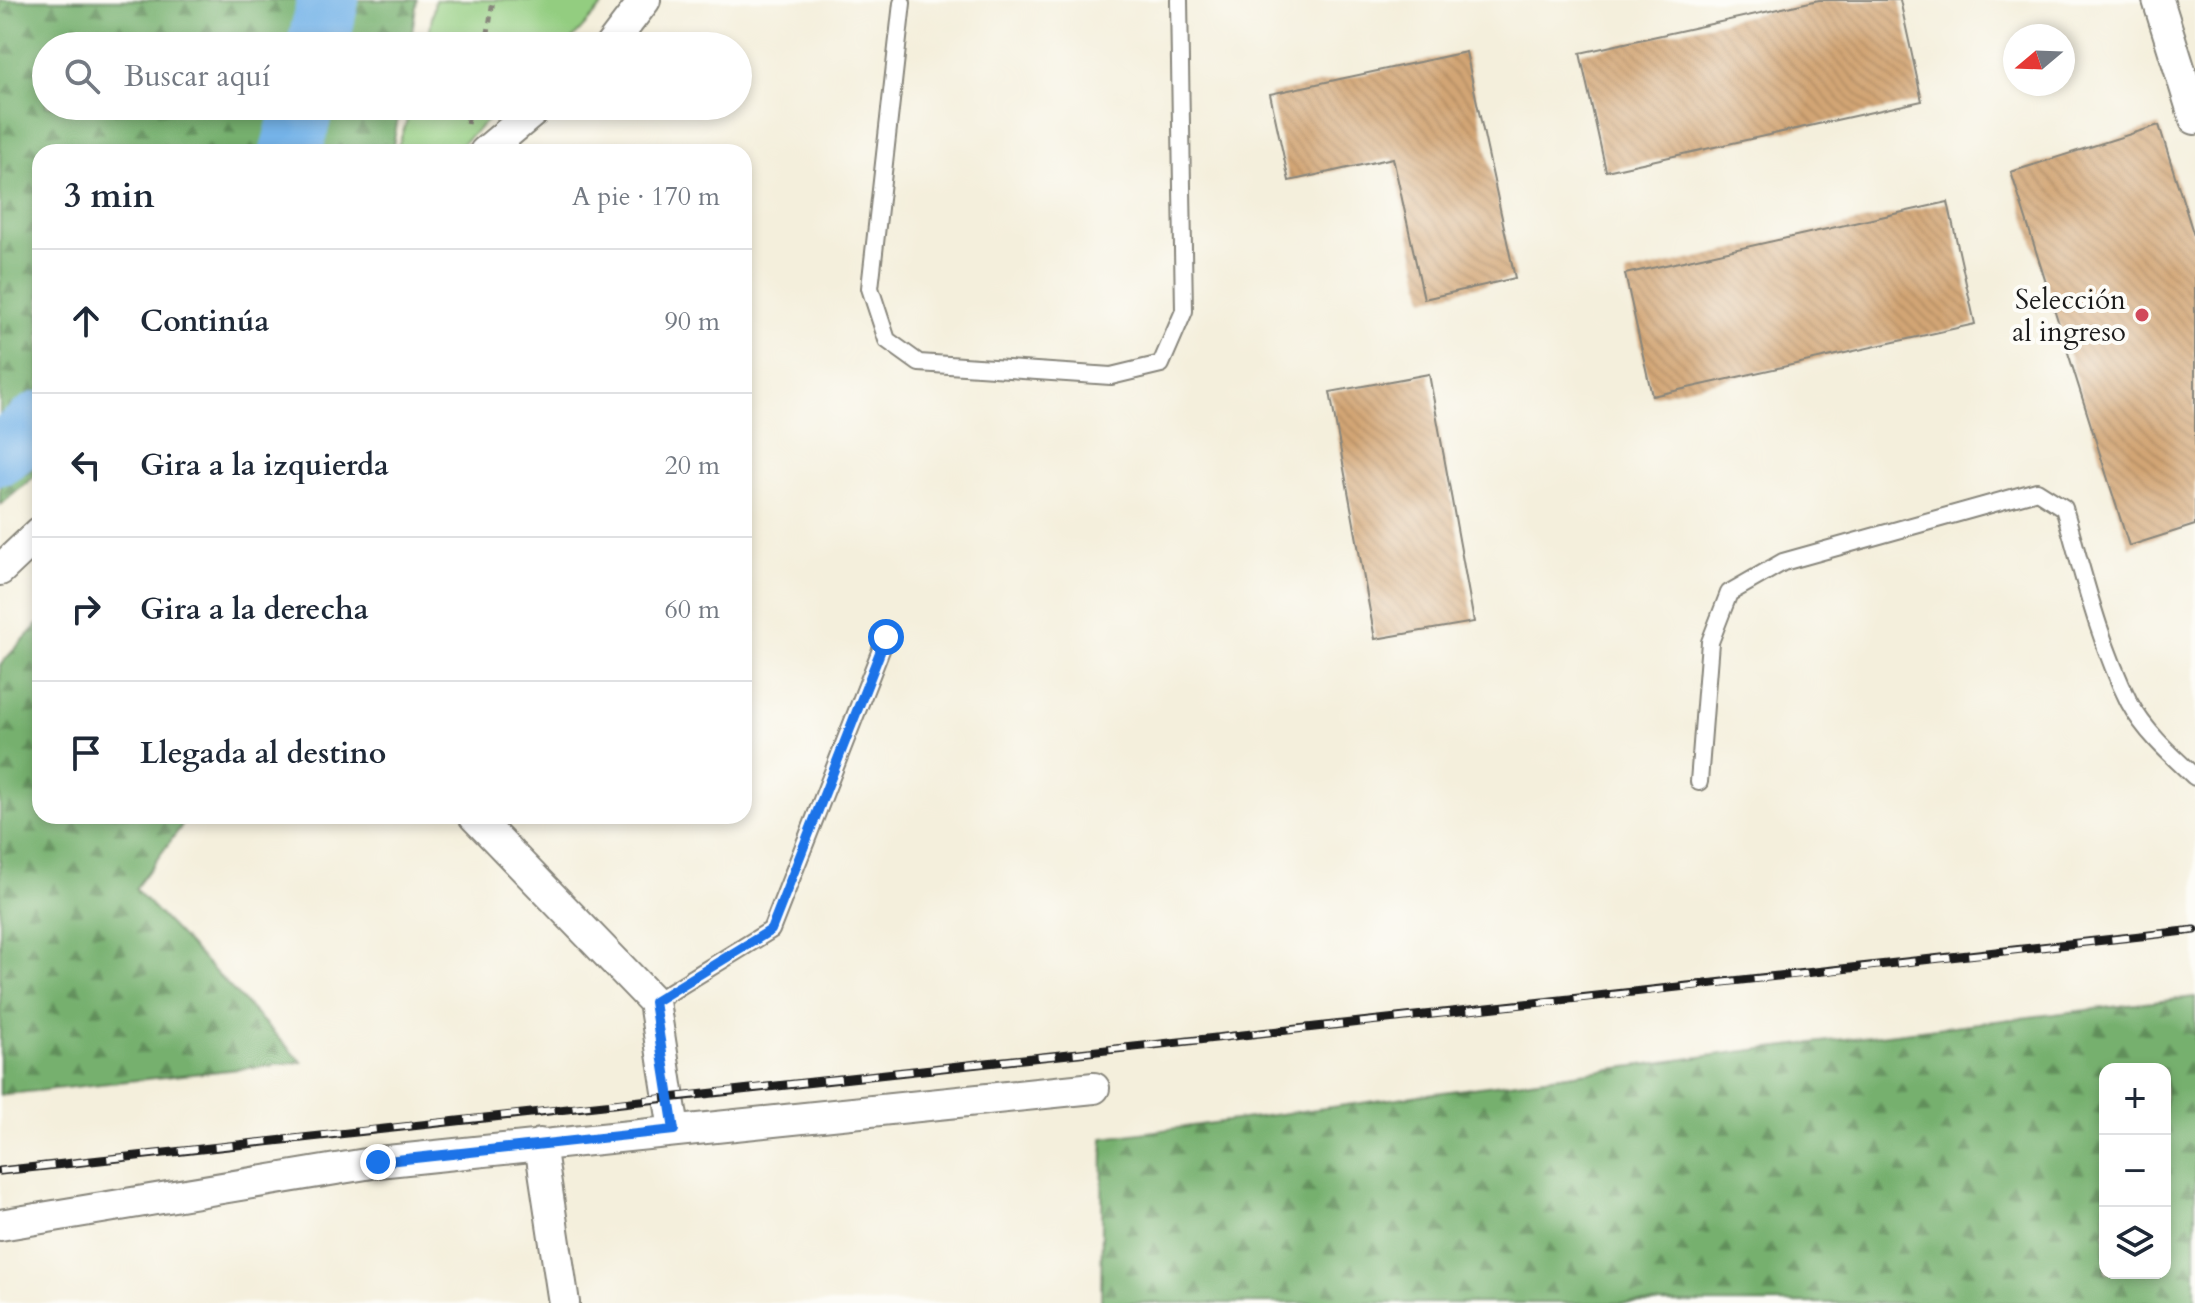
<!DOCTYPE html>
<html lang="es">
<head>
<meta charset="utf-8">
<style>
  :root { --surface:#fff; --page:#f6f6f7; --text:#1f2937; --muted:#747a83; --line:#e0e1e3 }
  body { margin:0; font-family:Cardo,serif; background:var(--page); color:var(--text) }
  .controls { position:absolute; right:24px; bottom:24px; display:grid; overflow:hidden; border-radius:16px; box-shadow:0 4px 12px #0003 }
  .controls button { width:72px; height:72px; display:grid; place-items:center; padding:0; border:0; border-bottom:2px solid var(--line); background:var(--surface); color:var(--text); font:40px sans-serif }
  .compass { position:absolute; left:2003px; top:24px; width:72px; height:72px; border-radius:50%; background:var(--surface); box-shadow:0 4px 12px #0003; rotate:251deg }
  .stop { position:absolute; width:24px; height:24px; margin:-18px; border:6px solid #1a73e8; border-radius:50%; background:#fff }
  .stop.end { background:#1a73e8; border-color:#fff; box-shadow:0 2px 8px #0008 }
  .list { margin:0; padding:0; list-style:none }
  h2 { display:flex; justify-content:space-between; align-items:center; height:104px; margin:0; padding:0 32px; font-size:34px }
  h2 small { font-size:26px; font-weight:400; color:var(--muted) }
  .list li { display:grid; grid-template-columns:52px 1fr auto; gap:24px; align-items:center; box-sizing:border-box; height:144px; padding:0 32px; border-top:2px solid var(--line) }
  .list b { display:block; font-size:30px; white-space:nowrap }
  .list em { font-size:26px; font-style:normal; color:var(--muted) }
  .icon { flex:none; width:44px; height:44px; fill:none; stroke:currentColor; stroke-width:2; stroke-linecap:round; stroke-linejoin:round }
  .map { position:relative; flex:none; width:2195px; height:1303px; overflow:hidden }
  .search { position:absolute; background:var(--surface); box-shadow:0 4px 12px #0003; left:32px; top:32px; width:720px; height:88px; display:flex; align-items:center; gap:20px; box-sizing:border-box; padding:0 28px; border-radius:44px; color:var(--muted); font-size:30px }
  .panel { position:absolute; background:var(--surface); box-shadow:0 4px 12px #0003; left:32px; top:144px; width:720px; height:680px; border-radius:24px }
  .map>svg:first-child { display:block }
  .green { fill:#93cd80; stroke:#58744e; stroke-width:2 }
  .forest { fill:url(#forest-firs); stroke:#496645; stroke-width:2; fill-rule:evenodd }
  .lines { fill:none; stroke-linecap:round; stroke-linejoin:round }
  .river { stroke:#75b3e8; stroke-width:62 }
  .building { fill:url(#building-back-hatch) }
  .service-casing { stroke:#88867c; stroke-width:20 }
  .minor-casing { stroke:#88867c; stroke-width:34 }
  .path { stroke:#88867c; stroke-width:5; stroke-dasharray:6 6; stroke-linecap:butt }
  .service { stroke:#fff; stroke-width:16 }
  .minor { stroke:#fff; stroke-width:30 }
  .rail-casing { stroke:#1c1c1c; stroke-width:9 }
  .rail { stroke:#fdfcf7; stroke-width:6; stroke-dasharray:18; stroke-linecap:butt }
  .route { stroke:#1a73e8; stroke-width:10 }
  .poi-dot { fill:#d1495b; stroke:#fdfcf7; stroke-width:3 }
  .labels { text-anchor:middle; stroke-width:8; stroke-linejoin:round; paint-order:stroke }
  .poi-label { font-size:28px; fill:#1c1c1c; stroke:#fdfcf7; text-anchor:end }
</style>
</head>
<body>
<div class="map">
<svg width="2195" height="1303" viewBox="0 0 2195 1303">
  <defs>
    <pattern id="forest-firs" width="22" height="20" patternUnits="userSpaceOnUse" patternTransform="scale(2)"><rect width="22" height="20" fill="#76b06e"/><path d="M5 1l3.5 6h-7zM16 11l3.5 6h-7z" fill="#608e5a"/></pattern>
    <pattern id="building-back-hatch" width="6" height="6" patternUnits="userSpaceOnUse" patternTransform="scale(2)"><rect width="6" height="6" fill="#d2a574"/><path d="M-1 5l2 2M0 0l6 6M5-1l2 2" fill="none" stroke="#b48d64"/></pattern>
  </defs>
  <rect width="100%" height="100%" fill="#fdfcf7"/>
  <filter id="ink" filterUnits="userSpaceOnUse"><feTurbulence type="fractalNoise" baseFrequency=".0125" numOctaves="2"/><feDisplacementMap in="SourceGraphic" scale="16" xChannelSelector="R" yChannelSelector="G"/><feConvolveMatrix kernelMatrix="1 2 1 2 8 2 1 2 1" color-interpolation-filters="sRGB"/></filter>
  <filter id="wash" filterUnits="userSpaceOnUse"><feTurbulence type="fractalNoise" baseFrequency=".006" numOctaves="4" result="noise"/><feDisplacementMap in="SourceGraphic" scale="32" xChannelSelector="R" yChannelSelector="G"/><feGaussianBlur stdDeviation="1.8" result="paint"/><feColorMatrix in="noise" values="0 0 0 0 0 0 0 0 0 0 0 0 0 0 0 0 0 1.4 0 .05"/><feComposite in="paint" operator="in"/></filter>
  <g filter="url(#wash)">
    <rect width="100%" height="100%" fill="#f4efdc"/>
    <!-- green -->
    <path class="green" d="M435 0H608L566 46H427Z
      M412 106H503L453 152H396Z"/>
    <!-- forest -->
    <path class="forest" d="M0 0H417L410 46H46V106H400L392 152H40V472L0 505Z
      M40 622V816H189L135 889 302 1062 0 1095V665Z
      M2195 997V1303H1101L1103 1138 1737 1052ZM2105 1069H2165V1273H2105Z"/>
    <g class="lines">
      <!-- river -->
      <path class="river" d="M318 46 328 0
        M291 152 303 106
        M0 454 40 422"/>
    </g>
    <g id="blocks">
      <!-- building -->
      <path class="building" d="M1819 0H1900L1922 101 1606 171 1580 53Z
        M1466 52 1515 278 1424 299 1393 158 1289 181 1270 94Z
        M2159 125 2195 239V525L2129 546 2011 172Z
        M1948 202 1975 324 1652 396 1625 274Z
        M1429 374 1474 622 1375 639 1330 392Z"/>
    </g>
  </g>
  <g filter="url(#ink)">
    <use href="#blocks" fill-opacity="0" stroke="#88867c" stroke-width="2"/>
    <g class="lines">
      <!-- service casing -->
      <g class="service-casing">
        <path id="service" d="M902 3 870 288 887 340 919 363 1111 376 1161 364 1184 311 1179 0
          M1699 782 1710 642 1729 593 1783 562 2037 491 2064 508C2083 573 2099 642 2129 702 2145 732 2171 755 2195 777
          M654 1002 771 930 886 637"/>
      </g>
      <!-- minor casing -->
      <g class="minor-casing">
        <path id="minor" d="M2158 0 2195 119
          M610 46 645 0
          M485 152 540 106
          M0 570 40 532
          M474 816 654 1002 674 1130
          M540 1144 564 1303
          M0 1225 378 1162 1094 1088"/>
      </g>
      <!-- path -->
      <path class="path" d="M486 46 493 0
        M467 124 471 106"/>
      <!-- service -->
      <use href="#service" class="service"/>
      <!-- minor -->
      <use href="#minor" class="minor"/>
      <!-- rail casing -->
      <g class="rail-casing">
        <path id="rail" d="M0 1171C731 1089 1464 1013 2195 930"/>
      </g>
      <!-- rail -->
      <use href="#rail" class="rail"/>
    </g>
  </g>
  <g class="lines" filter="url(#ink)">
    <!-- route -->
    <path class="route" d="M378 1162 674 1130 654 1002 771 930 886 637"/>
  </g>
  <!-- markers -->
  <circle class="poi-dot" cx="2142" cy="315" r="8"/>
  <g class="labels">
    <!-- poi labels -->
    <g class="poi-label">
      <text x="2126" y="309">Selección<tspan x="2126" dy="32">al ingreso</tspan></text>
    </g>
  </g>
</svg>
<div class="controls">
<button>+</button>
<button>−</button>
<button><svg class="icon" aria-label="layers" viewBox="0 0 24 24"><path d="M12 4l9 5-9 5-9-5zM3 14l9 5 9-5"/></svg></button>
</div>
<svg class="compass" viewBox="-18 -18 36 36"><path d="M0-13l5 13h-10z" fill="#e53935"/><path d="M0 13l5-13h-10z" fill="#747a83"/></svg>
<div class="stop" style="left:886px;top:637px"></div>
<div class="stop end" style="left:378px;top:1162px"></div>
<div class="search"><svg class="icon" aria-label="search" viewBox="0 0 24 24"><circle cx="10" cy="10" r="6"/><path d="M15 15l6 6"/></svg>Buscar aquí</div>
<section class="panel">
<h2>3 min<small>A pie · 170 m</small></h2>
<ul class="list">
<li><svg class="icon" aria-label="ahead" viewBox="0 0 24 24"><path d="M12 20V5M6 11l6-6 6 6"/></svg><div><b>Continúa</b></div><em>90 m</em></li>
<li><svg class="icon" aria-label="left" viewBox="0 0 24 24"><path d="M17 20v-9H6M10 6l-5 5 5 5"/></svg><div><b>Gira a la izquierda</b></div><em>20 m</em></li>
<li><svg class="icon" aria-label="right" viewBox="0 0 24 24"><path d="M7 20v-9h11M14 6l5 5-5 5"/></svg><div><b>Gira a la derecha</b></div><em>60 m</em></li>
<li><svg class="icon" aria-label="arrive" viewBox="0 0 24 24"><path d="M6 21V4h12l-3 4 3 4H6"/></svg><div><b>Llegada al destino</b></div></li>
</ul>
</section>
</div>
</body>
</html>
